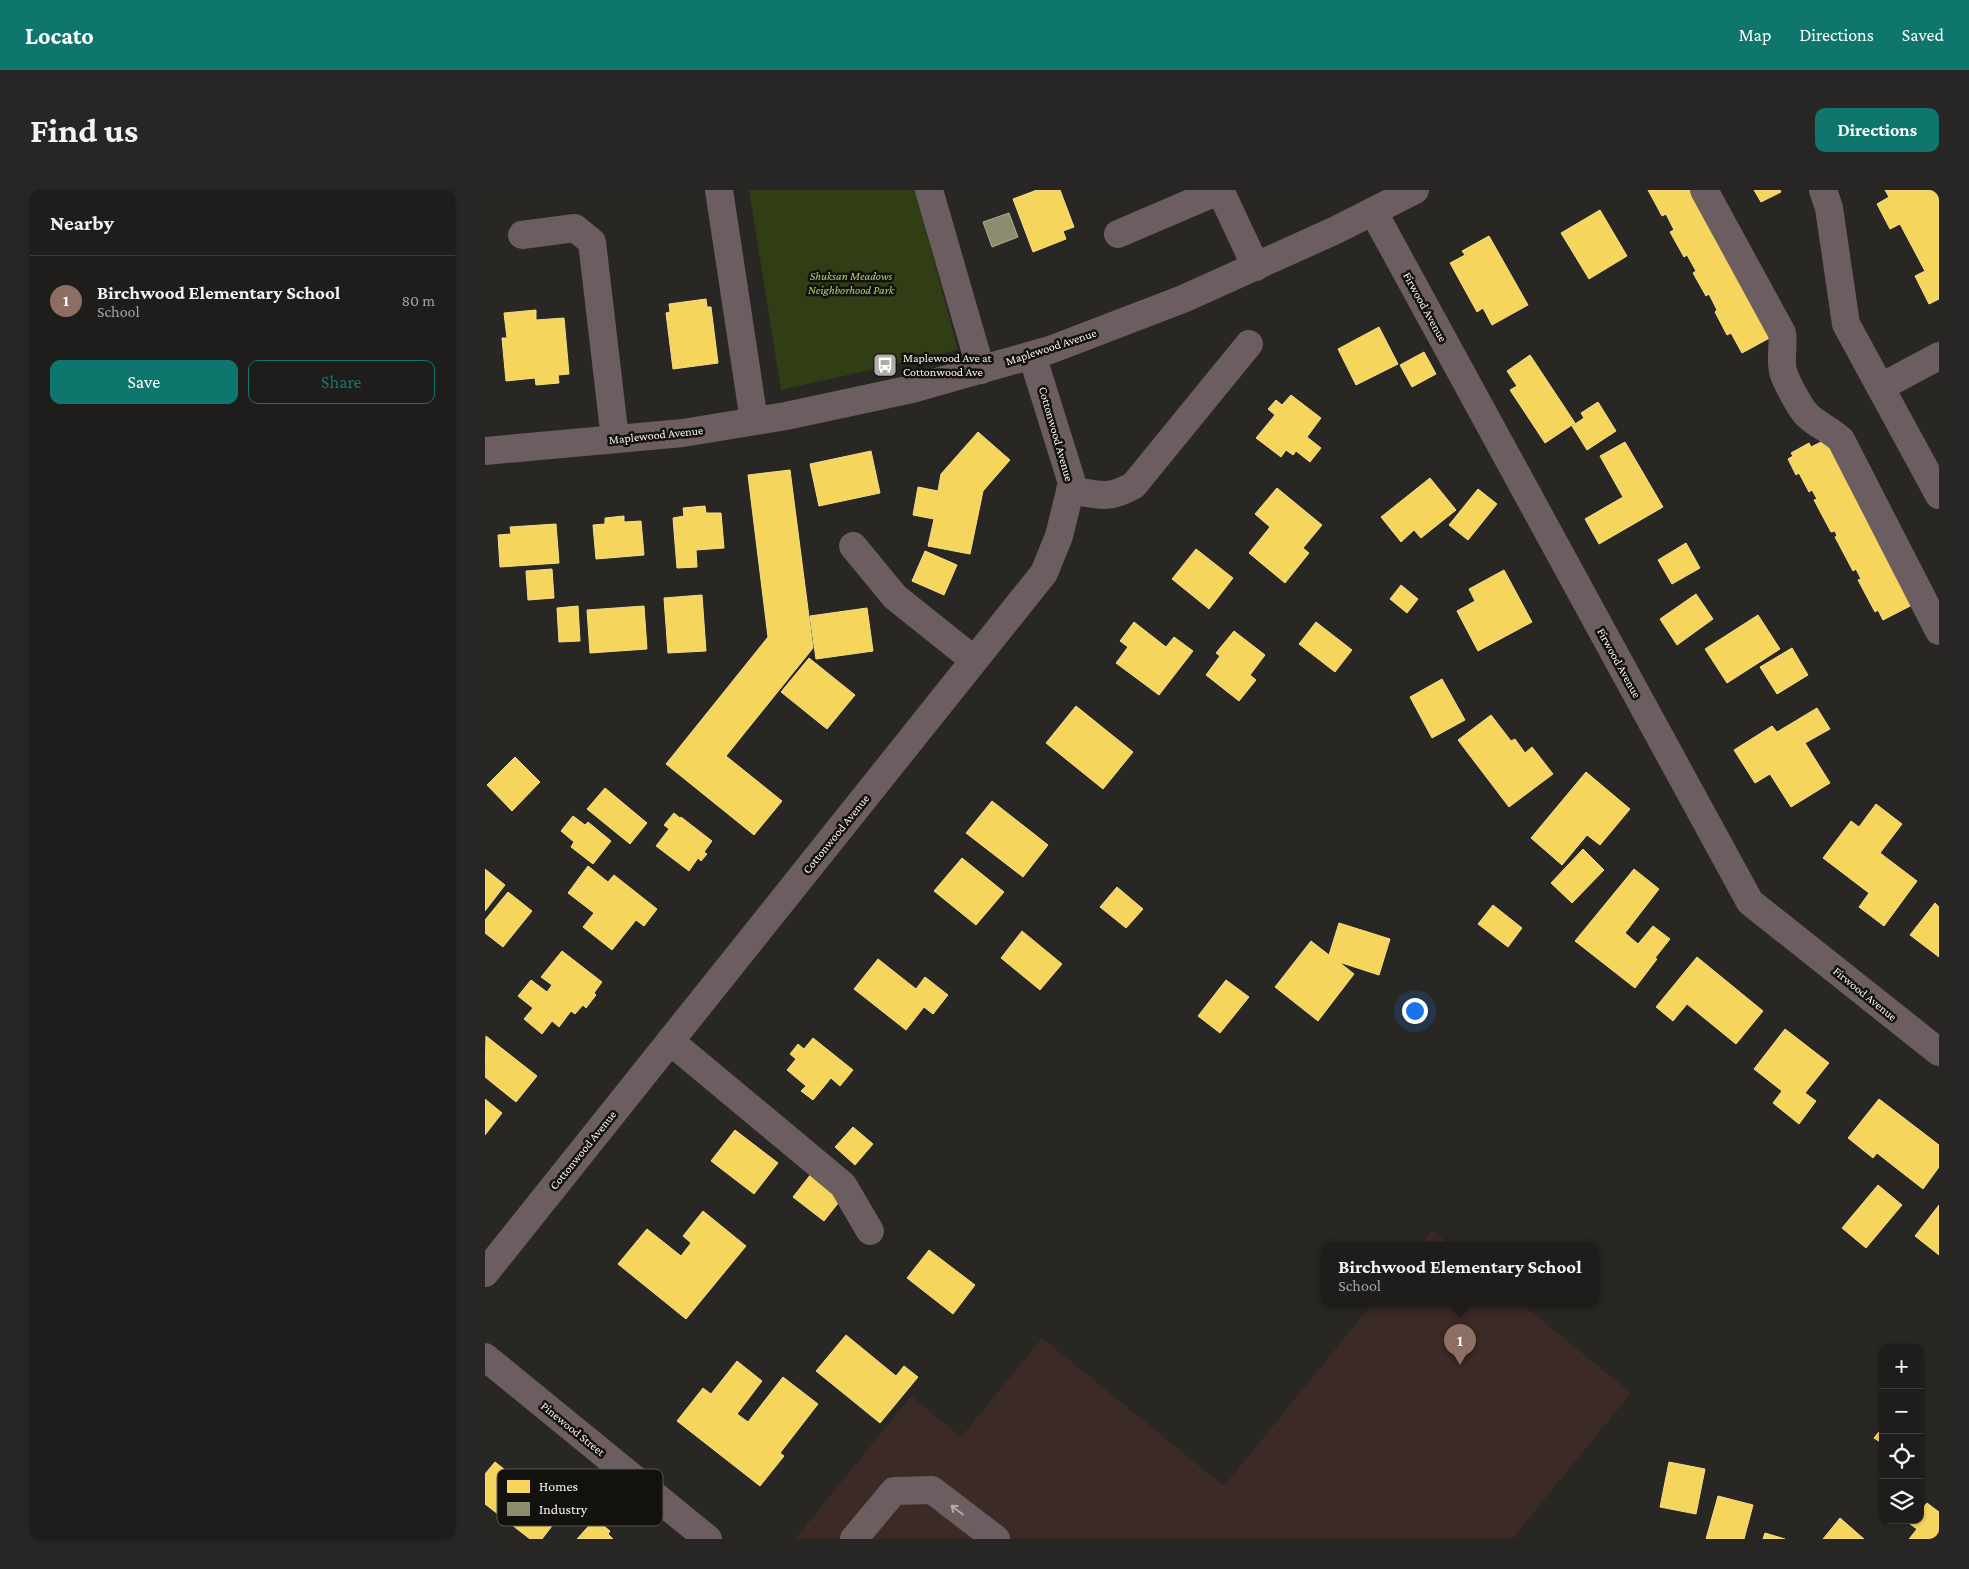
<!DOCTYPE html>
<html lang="en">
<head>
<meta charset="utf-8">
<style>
  :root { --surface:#1f1d1b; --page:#272624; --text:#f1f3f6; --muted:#a1a2a3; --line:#3c3b3a; --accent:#0f766e }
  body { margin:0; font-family:"Crimson Pro",serif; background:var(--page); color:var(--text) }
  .controls { position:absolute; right:15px; bottom:15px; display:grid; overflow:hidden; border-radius:10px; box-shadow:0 1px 4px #0004 }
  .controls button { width:45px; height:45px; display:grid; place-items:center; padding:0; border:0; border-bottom:1px solid var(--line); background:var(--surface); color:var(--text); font:25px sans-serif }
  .you { position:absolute; left:929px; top:820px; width:18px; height:18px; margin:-12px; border:4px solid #fff; border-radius:50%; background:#1a73e8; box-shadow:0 0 0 8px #1a73e833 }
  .badge { display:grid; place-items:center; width:32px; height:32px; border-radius:50%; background:var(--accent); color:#fff; font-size:16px; font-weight:700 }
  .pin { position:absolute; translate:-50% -41px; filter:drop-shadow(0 1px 2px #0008) }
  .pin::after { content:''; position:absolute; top:26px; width:18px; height:15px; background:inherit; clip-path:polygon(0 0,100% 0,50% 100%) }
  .popup { position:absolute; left:836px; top:1052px; width:278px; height:65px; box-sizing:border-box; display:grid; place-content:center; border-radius:10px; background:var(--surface); filter:drop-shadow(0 1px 4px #0005); font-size:16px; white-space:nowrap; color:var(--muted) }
  .popup b { font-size:19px; color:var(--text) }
  .popup::after { content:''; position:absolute; left:50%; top:100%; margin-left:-10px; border:10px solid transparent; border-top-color:var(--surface) }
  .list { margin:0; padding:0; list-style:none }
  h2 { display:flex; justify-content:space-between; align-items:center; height:65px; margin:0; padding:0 20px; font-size:21px }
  h2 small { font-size:16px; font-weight:400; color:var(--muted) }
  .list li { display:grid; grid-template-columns:32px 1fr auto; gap:15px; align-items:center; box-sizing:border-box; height:90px; padding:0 20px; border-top:1px solid var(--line) }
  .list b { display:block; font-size:19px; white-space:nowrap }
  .list p { margin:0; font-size:16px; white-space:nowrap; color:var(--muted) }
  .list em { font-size:16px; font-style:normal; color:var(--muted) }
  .actions { display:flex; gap:10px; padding:15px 20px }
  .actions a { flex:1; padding:11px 0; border:1px solid var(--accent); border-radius:10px; text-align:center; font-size:18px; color:var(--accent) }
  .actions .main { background:var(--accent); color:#fff }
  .icon { flex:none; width:28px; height:28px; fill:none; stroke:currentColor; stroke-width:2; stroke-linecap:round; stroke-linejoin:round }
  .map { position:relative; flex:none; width:1454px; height:1349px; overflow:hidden; border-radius:10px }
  header { display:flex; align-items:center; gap:30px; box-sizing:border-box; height:70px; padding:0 25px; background:var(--accent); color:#fff }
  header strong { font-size:24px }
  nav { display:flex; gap:28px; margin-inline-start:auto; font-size:18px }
  .intro { display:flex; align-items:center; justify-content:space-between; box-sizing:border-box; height:120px; padding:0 30px }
  h1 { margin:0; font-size:35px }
  .button { padding:12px 22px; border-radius:10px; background:var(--accent); color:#fff; font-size:18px; font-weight:700 }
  main { display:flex; gap:30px; padding:0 30px }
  aside { flex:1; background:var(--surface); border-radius:10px; box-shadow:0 1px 4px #0004 }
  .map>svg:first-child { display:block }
  .education { fill:#3b2a26 }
  .green { fill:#303d15 }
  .homes { fill:#f6d55c; stroke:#f6de88 }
  .industry { fill:#8c8c6e; stroke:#acab95 }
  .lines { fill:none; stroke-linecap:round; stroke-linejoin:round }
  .minor { stroke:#6c5d60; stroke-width:28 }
  .oneway { stroke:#b2a8a8 }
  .labels { text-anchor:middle; stroke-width:5; stroke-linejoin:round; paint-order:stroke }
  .park-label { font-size:12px; font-style:italic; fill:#aed36d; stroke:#13110e }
  .street-label { font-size:12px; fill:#f7f4f0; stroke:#13110e }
  .poi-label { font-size:12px; fill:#f7f4f0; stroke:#13110e; text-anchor:start }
  .key { fill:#13110e; stroke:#575552; stroke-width:1 }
  .key-label { font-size:14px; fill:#f7f4f0 }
</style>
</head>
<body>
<header>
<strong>Locato</strong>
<nav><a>Map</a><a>Directions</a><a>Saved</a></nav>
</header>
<div class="intro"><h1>Find us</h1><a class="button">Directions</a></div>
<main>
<aside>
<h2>Nearby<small></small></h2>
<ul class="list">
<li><span class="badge" style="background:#8d6e63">1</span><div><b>Birchwood Elementary School</b><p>School</p></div><em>80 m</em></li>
</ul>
<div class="actions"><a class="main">Save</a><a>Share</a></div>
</aside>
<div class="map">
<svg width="1454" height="1349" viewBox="0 0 1454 1349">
  <rect width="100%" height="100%" fill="#292724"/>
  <!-- education -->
  <path class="education" d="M947 1040 966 1056H934Z
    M887 1114H1037L1146 1203 1027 1349H310L426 1206 476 1247 557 1148 739 1296Z"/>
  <!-- green -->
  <path class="green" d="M264 0H430L473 160 296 200Z"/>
  <!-- homes -->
  <path class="homes" d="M552 0H575L589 37 578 41 581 49 548 62 528 9Z
    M1163 0H1206L1290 145 1257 163 1246 143 1242 145 1230 122 1232 120 1224 104 1221 106 1208 83 1211 81 1202 65 1199 67 1185 42 1189 40 1181 24 1177 26Z
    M1269 0H1295L1296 2 1276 12Z
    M1400 0H1454V109L1444 114 1430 86 1440 81 1415 34 1405 39 1392 14 1404 7Z
    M1115 20 1142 66 1104 89 1076 43Z
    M1004 46 1043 115 1007 135 998 118 992 122 965 73 980 65 977 61Z
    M221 109 222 117H226L233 173 188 179 181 123 185 122 184 114Z
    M51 120V130L79 128 84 184 73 185 74 193 51 195 50 188 21 191 17 148H22L19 123Z
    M894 137 913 174 871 195 853 159Z
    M939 162 951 184 927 197 915 175Z
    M1045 165 1090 233 1060 253 1025 200 1032 196 1022 181Z
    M806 205 836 228 822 247 836 258 825 272 811 261 808 265 801 260 796 267 771 248 790 225 783 219 791 210 797 215Z
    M1113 212 1131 241 1102 260 1087 236 1099 228 1096 223Z
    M493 242 525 270 498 301 485 364 443 356 449 329 428 325 433 297 453 301 456 284Z
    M1344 248 1431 413 1398 430 1393 420 1390 422 1373 390 1376 389 1371 379 1368 381 1350 347 1352 346 1350 341 1346 342 1329 310 1332 309 1327 300 1324 302 1314 283 1311 285 1303 269 1308 266 1306 263 1324 253 1326 257Z
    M1140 252 1178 317 1114 354 1100 329 1138 307 1115 266Z
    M386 261 395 303 334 316 325 274Z
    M305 280 328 458 241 566 297 611 269 645 181 574 283 447 263 285Z
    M945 288 971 320 936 348 929 340 916 352 896 327Z
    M792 298 837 335 818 358 824 363 800 393 764 363 785 337 770 324Z
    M993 299 1012 314 983 350 964 335Z
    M220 316 221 323H236L239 358 211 360 212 377 192 378 188 328 199 326 198 318Z
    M139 326V332L156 331 159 365 111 369 108 335 120 334V328Z
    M71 334 74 373 15 377 13 345 26 344 25 337Z
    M1201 353 1215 378 1187 394 1173 370Z
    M711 359 748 388 724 419 687 389Z
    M440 361 472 375 459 405 427 391Z
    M67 379 69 408 43 410 41 381Z
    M1019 380 1047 432 993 461 972 421 990 411 984 399Z
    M916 395 933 409 922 423 905 409Z
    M1211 404 1228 429 1192 455 1175 429Z
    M217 405 221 461 183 463 179 408Z
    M93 416 95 451 74 452 72 418Z
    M159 416 162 459 105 463 102 420Z
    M382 418 388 461 331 469 325 426Z
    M1273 425 1295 459 1242 493 1220 459Z
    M649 432 681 457 689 447 708 461 674 505 631 473 643 457 635 451Z
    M831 432 867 460 850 482 814 454Z
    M749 441 780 465 765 485 771 490 754 511 721 485 735 466 731 463Z
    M1307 458 1323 485 1292 504 1275 477Z
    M324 468 370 505 342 539 296 502Z
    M957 489 980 530 947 548 925 507Z
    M591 516 648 562 618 599 561 553Z
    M1332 518 1345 539 1320 553 1345 593 1306 617 1285 584 1270 593 1249 560 1287 536 1292 542Z
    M1006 525 1026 551 1030 549 1040 563 1047 557 1068 584 1024 617 973 550Z
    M30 567 55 592 27 621 2 595Z
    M1101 582 1145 619 1115 655 1102 645 1077 675 1046 648Z
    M120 598 162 633 145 654 102 619Z
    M507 611 563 655 538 687 481 643Z
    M1391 614 1417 634 1395 663 1432 691 1399 736 1374 717 1384 703 1338 668 1366 631 1374 637Z
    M189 623 195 628 196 627 227 651 219 662 222 664 216 671 213 668 204 681 171 656 184 639 179 635Z
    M88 626 100 635 103 632 126 651 108 674 86 657 89 652 76 641Z
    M1098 659 1119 680 1087 713 1066 693Z
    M477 668 519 702 491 735 449 701Z
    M103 676 123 692 129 685 172 719 159 736 151 730 127 760 98 737 109 723 83 703Z
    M0 679 20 695 0 721Z
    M1149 679 1174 699 1140 743 1153 754 1168 736 1185 749 1170 768 1172 769 1150 798 1090 751Z
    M632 697 658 719 641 738 615 717Z
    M23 702 47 721 18 757 0 743V730Z
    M1450 713 1454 717V767L1425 745Z
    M1008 715 1037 738 1023 757 993 734Z
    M854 733 905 749 894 785 854 772 869 784 833 831 790 797 826 751 844 765Z
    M537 741 577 774 555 800 516 768Z
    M77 761 117 792 109 803 111 805 101 818 98 815 90 824 86 821 74 837 67 831 57 844 39 829 48 818 33 806 46 790 62 802 67 795 56 787Z
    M1212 767 1278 821 1251 854 1202 814 1188 831 1171 817Z
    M393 769 431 799 440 787 463 805 448 824 439 817 421 840 369 799Z
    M741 790 764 807 735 843 713 826Z
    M1300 839 1344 873 1320 903 1331 911 1314 934 1288 913 1297 901 1269 879Z
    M1 846 52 886 31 912 0 887Z
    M328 848 368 880 355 896 346 888 328 910 316 901 321 896 302 880 311 869 305 864 313 854 319 859Z
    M0 909 17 923 0 945Z
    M1394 909 1454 955V977L1438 999 1392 963 1388 968 1363 948Z
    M368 937 388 954 370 975 350 957Z
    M250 940 293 973 269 1004 226 971Z
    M330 979 361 1003 339 1031 308 1007Z
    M1393 995 1417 1015 1381 1058 1357 1038Z
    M1454 1015V1065L1430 1046Z
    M218 1021 261 1056 201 1129 133 1074 162 1039 196 1066 206 1053 198 1046Z
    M444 1060 490 1095 468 1124 422 1088Z
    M361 1145 411 1186 419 1176 433 1187 395 1233 331 1181Z
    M252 1171 277 1191 252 1224 263 1232 298 1187 333 1214 295 1263 299 1266 275 1296 192 1231 218 1198 226 1204Z
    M1398 1237V1254L1389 1248Z
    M10 1272 76 1324 57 1349H45L0 1314V1284Z
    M1184 1272 1220 1279 1211 1324 1175 1317Z
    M1233 1306 1268 1315 1259 1349H1221Z
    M1442 1313 1454 1322V1349H1424L1432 1339 1425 1334 1428 1330H1435V1321Z
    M1355 1328 1379 1349H1338Z
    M110 1329 125 1341 123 1344 128 1349H92Z
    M1280 1343 1300 1349H1278Z"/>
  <!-- industry -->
  <path class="industry" d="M524 23 533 47 507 57 498 32Z"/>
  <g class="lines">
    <!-- minor -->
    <path class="minor" d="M234 0 269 231
      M444 0 496 180
      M735 0 771 77
      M1219 0 1297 143C1299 156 1295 168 1298 181 1300 190 1315 218 1322 225 1332 235 1346 240 1356 250L1454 441
      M1338 0 1344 18 1361 134 1454 305
      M888 21 1265 712 1454 862
      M633 44 736 0
      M37 45 90 38 107 52 130 249
      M1396 197 1454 166
      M0 261 198 243 301 226 427 199 565 160 698 109 851 40 930 0
      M585 300C613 305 624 310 649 295L764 154
      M368 356 410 407 489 470
      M185 851 358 995 385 1041
      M0 1083 559 383 574 346 587 293 547 165
      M0 1167 223 1349
      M369 1349 409 1301 447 1300 511 1349"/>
  </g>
  <!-- one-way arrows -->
  <defs><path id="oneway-shaft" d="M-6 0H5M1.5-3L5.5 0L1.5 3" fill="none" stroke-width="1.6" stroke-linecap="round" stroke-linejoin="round" transform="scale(1.25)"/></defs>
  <use class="oneway" href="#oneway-shaft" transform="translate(472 1320) rotate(-143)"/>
  <!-- icons -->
  <defs>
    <g id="bus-square" transform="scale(1.25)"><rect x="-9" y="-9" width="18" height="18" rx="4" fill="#afaca9" stroke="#13110e"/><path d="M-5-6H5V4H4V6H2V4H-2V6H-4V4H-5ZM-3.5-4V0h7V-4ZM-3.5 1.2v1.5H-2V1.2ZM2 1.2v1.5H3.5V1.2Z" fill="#fff"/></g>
  </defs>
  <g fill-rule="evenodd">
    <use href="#bus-square" x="400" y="175"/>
  </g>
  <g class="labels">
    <!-- park labels -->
    <g class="park-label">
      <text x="366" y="90">Shuksan Meadows<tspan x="366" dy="14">Neighborhood Park</tspan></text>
    </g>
    <!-- street labels -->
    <g class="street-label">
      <text transform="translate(940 117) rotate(61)" y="4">Firwood Avenue</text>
      <text transform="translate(566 157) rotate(-18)" y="4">Maplewood Avenue</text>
      <text transform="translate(571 244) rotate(74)" y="4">Cottonwood Avenue</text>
      <text transform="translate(171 245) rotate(-6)" y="4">Maplewood Avenue</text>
      <text transform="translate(1134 473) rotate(61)" y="4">Firwood Avenue</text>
      <text transform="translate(351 644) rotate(-51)" y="4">Cottonwood Avenue</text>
      <text transform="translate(1380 804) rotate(39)" y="4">Firwood Avenue</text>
      <text transform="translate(98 960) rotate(-51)" y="4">Cottonwood Avenue</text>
      <text transform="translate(88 1239) rotate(39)" y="4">Pinewood Street</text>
    </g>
    <!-- poi labels -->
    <g class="poi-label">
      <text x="418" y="172">Maplewood Ave at<tspan x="418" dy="14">Cottonwood Ave</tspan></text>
    </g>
  </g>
  <!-- legend -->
  <rect x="12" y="1279" width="166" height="57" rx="8" class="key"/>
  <rect x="22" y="1290" width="23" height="13" fill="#f6d55c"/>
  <rect x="22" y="1312" width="23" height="14" fill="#8c8c6e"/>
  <g class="key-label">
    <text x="54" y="1301">Homes</text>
    <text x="54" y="1324">Industry</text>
  </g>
</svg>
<div class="controls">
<button>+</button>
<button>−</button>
<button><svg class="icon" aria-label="locate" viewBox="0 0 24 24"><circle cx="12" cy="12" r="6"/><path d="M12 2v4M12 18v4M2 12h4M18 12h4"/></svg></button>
<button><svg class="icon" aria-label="layers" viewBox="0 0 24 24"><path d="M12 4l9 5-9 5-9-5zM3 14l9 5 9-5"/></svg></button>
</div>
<div class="you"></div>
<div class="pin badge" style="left:975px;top:1175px;background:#8d6e63">1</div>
<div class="popup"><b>Birchwood Elementary School</b>School</div>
</div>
</main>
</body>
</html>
